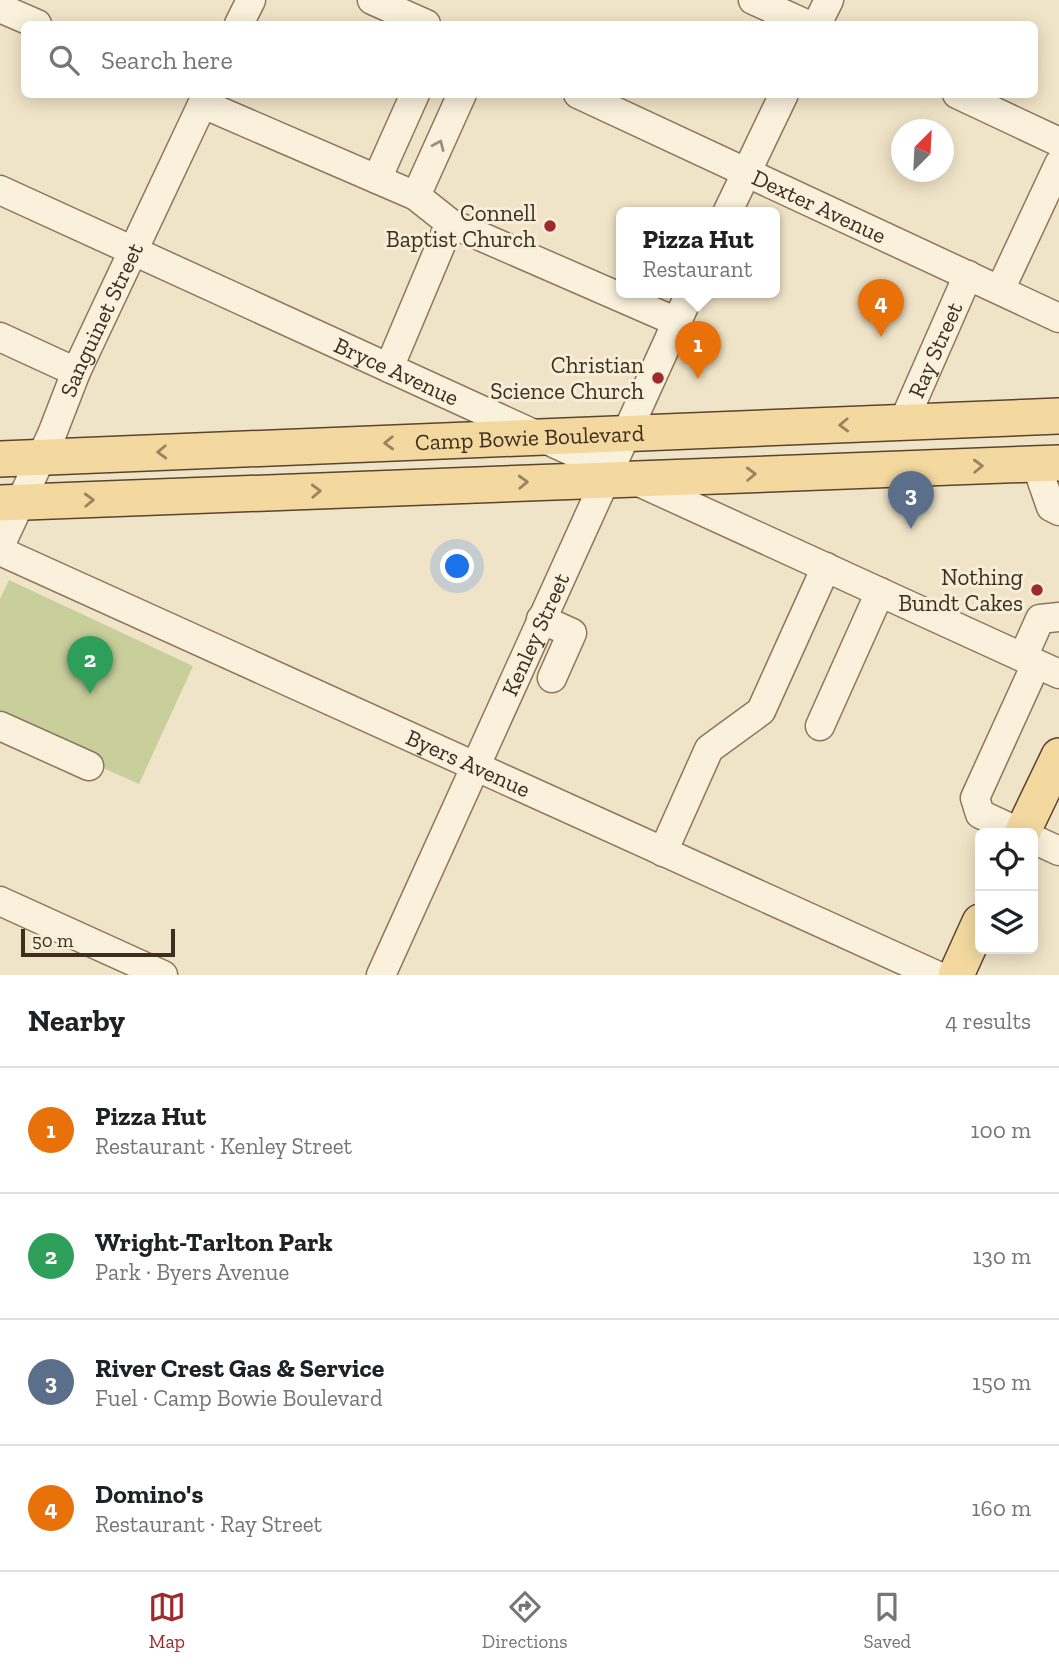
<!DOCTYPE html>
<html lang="en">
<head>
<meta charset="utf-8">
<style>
  :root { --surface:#fff; --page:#f6f6f6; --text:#202124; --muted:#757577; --line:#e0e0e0; --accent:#9e2a2b }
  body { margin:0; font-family:"Zilla Slab",serif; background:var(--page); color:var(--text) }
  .controls { position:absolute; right:21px; bottom:21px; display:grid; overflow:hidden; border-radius:10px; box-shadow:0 4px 18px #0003 }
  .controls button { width:63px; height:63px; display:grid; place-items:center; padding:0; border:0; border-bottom:2px solid var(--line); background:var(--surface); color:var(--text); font:35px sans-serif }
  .compass { position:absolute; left:891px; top:119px; width:63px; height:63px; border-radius:50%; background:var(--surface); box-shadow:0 4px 18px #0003; rotate:24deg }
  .scale { position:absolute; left:21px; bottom:18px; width:154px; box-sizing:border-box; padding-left:7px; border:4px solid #3d2e20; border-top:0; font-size:19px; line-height:24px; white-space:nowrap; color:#3d2e20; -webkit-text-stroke:5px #f7eed8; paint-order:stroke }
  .you { position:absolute; left:458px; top:567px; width:24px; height:24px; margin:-18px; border:5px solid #fff; border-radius:50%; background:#1a73e8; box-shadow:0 0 0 10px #1a73e833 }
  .badge { display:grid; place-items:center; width:46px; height:46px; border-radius:50%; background:var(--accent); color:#fff; font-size:23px; font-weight:700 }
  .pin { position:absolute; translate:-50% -58px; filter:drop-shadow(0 2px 4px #0008) }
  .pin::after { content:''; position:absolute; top:37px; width:24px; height:21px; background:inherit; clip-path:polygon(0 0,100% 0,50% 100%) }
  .popup { position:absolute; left:616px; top:207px; width:164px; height:91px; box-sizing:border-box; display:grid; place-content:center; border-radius:10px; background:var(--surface); filter:drop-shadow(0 2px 5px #0005); font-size:23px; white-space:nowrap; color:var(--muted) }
  .popup b { font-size:26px; color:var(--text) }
  .popup::after { content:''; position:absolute; left:50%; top:100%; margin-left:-14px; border:14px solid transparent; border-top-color:var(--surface) }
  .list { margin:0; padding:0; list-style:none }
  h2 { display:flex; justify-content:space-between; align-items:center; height:91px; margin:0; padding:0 28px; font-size:30px }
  h2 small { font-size:23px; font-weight:400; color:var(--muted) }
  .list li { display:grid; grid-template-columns:46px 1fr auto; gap:21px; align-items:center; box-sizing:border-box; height:126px; padding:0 28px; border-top:2px solid var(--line) }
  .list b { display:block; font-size:26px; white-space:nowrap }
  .list p { margin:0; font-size:23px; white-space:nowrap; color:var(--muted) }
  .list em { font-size:23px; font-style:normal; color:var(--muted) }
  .icon { flex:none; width:38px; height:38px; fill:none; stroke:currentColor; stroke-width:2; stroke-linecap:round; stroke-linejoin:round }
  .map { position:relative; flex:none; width:1059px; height:975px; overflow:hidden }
  .search { position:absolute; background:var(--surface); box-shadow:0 4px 18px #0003; left:21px; right:21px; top:21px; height:77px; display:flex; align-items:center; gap:18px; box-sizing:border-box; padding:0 24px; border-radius:10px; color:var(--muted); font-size:26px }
  .sheet { height:595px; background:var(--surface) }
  nav { display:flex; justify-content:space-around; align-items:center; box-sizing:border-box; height:98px; border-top:2px solid var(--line); background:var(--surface); font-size:19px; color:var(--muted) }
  nav a { display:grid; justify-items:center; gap:4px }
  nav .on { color:var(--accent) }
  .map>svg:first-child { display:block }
  .green { fill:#c9cf9b }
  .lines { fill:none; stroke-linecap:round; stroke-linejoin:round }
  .minor-casing { stroke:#8d765c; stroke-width:31 }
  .major-casing { stroke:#5b4430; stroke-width:38 }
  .minor { stroke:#faf1dc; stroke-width:28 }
  .major { stroke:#f3d9a0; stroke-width:35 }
  .oneway { stroke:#9c907e }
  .oneway2 { stroke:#988460 }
  .poi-dot { fill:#9e2a2b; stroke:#f7eed8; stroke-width:2.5 }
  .labels { text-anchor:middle; stroke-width:6; stroke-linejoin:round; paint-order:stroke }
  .street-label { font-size:23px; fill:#3d2e20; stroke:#f7eed8 }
  .poi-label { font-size:23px; fill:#3d2e20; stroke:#f7eed8; text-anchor:end }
</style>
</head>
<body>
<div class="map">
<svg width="1059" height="975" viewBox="0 0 1059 975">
  <rect width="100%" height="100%" fill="#f0e4c8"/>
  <!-- green -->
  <path class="green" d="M9 580 193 666 139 784 0 722V599Z"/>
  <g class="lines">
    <!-- minor casing -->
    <g class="minor-casing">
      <g id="minor">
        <path d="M372 0 426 24"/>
        <path d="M753 0 806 24"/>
        <path d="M0 8 37 24"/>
        <path d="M239 24 251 0"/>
        <path d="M817 24 829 0"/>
        <path id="s1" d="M578 94 1059 318"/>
        <path d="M957 94 1059 142"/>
        <path d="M203 104 416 196 450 223 389 368"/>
        <path d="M377 179 415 94"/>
        <path id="s2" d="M0 190 1059 674"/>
        <path d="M416 196 462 94"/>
        <path d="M727 213 784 94"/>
        <path d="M450 223 677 322"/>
        <path d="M1000 290 1059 164"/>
        <path d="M0 337 76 372"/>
        <path id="s3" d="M903 423 968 275"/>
        <path d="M1036 464 1051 507 1059 511"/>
        <path id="s4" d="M0 546 52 434 76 372 207 94"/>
        <path id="s5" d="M0 551 936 975"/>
        <path d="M541 619 572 633 552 678"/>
        <path d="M1023 657 1040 619 1059 617"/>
        <path d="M0 726 89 766"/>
        <path d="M820 726 880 592"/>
        <path d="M1021 833 980 814 975 798 1036 664"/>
        <path d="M1033 839 1059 851"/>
        <path d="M663 852 709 749 761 711 826 567"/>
        <path d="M0 901 163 975"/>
        <path id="s6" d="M381 975 690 293"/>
      </g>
    </g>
    <!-- major casing -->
    <g class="major-casing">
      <g id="major">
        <path id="s7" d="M0 459 1059 416"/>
        <path d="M0 503 1059 463"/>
        <path d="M1022 833 1059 756"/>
        <path d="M956 975 980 922"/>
      </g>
    </g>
    <!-- minor -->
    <use href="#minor" class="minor"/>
    <!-- major -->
    <use href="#major" class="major"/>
  </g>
  <!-- one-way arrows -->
  <defs><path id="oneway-chevron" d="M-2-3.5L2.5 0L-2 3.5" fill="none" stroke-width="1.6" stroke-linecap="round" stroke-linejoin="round" transform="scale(1.75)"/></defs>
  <use class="oneway" href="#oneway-chevron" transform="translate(439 145) rotate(-66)"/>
  <g class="oneway2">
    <use href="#oneway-chevron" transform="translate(844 425) rotate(178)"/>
    <use href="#oneway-chevron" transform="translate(389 443) rotate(178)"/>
    <use href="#oneway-chevron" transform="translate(162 452) rotate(178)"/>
    <use href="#oneway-chevron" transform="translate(978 466) rotate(-2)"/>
    <use href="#oneway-chevron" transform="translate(751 474) rotate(-2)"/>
    <use href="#oneway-chevron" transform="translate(523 482) rotate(-2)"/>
    <use href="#oneway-chevron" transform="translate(316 491) rotate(-2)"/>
    <use href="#oneway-chevron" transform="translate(89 500) rotate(-2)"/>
  </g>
  <!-- markers -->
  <g class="poi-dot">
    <circle cx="550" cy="226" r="7"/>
    <circle cx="658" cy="378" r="7"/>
    <circle cx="1037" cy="590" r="7"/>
  </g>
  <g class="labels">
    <!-- street labels -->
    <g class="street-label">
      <text dy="8" stroke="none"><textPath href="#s1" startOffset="266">Dexter Avenue</textPath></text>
      <text dy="8" stroke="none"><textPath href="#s4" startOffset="248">Sanguinet Street</textPath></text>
      <text dy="8" stroke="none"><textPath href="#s3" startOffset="80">Ray Street</textPath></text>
      <text dy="8" stroke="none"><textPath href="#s2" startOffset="436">Bryce Avenue</textPath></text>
      <text dy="8" stroke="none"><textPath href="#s7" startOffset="530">Camp Bowie Boulevard</textPath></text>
      <text dy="8" stroke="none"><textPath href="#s6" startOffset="374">Kenley Street</textPath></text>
      <text dy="8" stroke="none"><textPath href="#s5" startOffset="514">Byers Avenue</textPath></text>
    </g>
    <!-- poi labels -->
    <g class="poi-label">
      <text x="536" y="221">Connell<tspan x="536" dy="26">Baptist Church</tspan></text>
      <text x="644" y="373">Christian<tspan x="644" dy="26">Science Church</tspan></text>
      <text x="1023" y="585">Nothing<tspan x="1023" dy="26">Bundt Cakes</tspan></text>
    </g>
  </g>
</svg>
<div class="controls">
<button><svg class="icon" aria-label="locate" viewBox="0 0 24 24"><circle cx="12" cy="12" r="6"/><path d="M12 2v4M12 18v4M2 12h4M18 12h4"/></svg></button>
<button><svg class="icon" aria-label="layers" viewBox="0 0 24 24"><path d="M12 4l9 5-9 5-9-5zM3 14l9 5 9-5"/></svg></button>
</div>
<svg class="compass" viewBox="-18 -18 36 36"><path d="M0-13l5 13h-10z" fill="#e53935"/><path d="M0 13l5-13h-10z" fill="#757577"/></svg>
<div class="scale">50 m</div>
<div class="you"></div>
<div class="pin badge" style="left:698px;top:379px;background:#e8710a">1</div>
<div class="popup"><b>Pizza Hut</b>Restaurant</div>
<div class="pin badge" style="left:90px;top:694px;background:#2e9e5b">2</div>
<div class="pin badge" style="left:911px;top:529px;background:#5c6f8a">3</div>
<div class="pin badge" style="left:881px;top:337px;background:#e8710a">4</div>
<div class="search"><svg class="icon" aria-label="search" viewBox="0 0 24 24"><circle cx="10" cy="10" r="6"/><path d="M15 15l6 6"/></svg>Search here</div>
</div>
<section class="sheet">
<h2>Nearby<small>4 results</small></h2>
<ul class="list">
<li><span class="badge" style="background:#e8710a">1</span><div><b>Pizza Hut</b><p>Restaurant · Kenley Street</p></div><em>100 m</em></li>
<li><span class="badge" style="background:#2e9e5b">2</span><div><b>Wright-Tarlton Park</b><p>Park · Byers Avenue</p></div><em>130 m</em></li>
<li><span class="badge" style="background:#5c6f8a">3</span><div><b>River Crest Gas &amp; Service</b><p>Fuel · Camp Bowie Boulevard</p></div><em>150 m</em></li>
<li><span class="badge" style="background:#e8710a">4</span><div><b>Domino's</b><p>Restaurant · Ray Street</p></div><em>160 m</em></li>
</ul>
</section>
<nav>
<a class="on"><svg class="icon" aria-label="map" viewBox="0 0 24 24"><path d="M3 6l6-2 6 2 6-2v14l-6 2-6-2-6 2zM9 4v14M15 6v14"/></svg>Map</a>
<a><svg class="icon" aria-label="directions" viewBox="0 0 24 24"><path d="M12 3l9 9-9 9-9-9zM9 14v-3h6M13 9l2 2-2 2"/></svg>Directions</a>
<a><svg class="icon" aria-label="saved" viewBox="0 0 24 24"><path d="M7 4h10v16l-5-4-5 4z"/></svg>Saved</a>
</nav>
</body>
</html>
